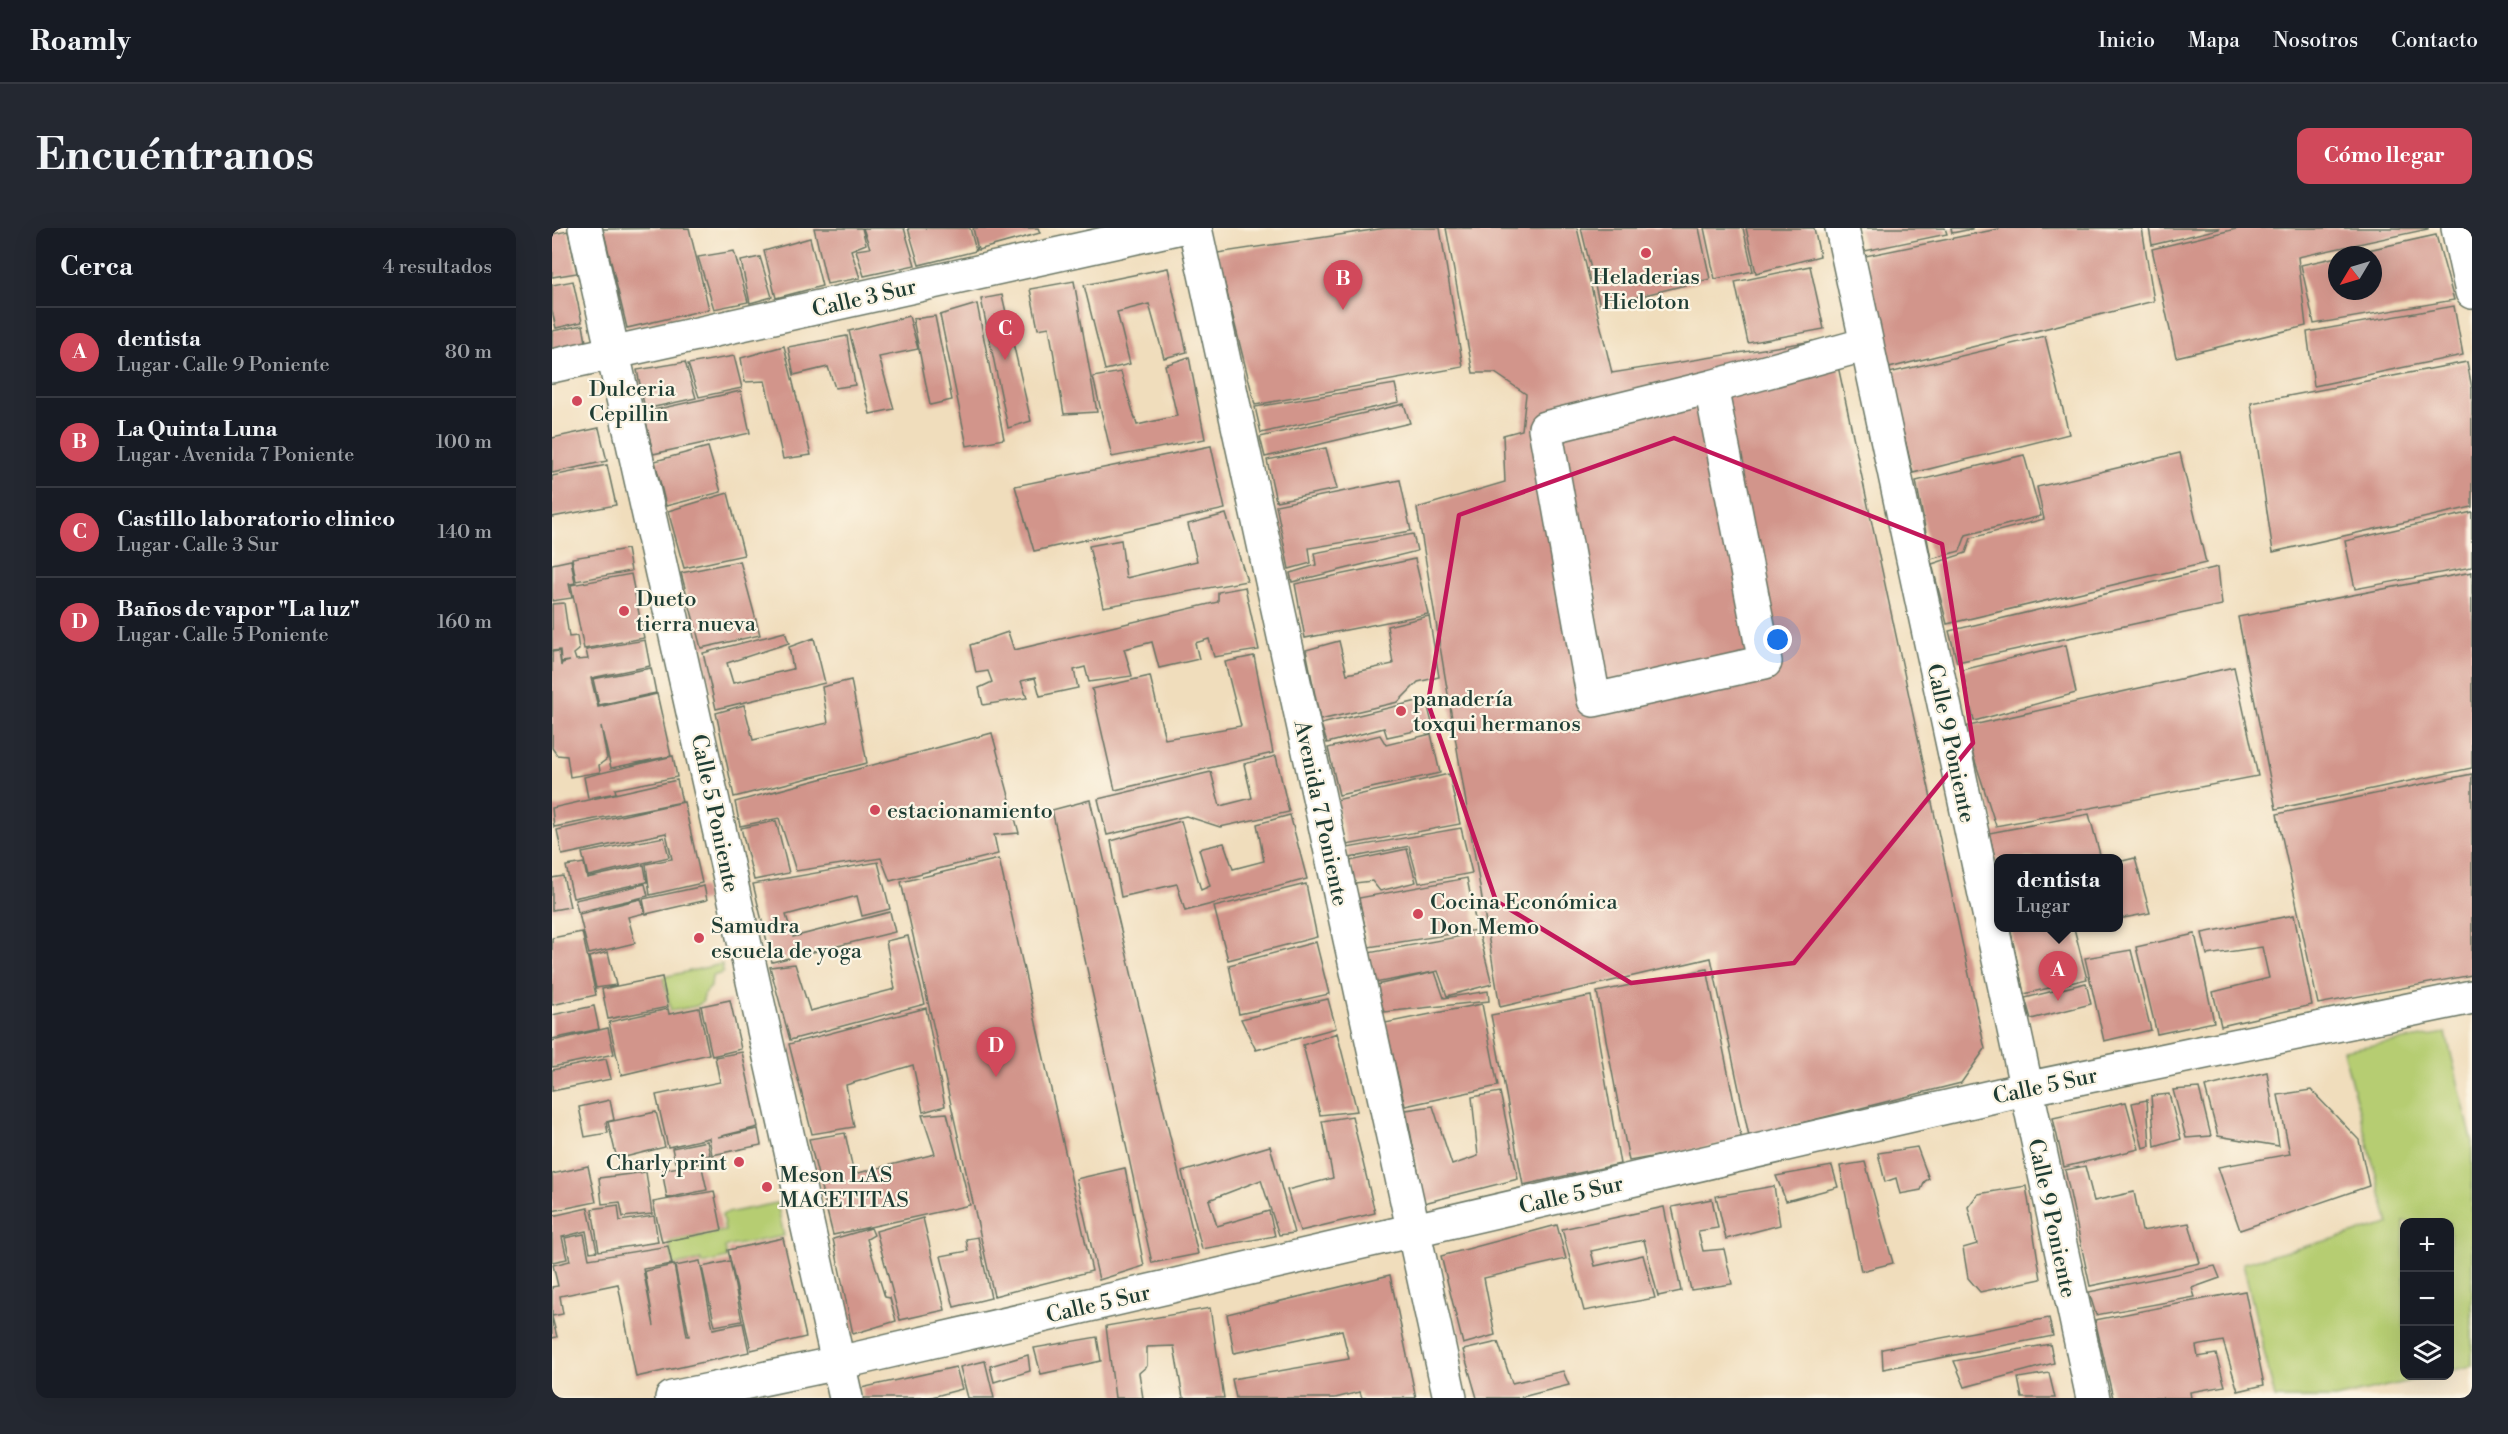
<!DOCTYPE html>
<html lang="es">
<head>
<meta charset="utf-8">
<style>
  :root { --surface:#171b24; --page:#242831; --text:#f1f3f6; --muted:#9ea1a6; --line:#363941; --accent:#d1495b }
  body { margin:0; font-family:"Libre Bodoni",serif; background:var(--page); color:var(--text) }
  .controls { position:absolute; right:18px; bottom:18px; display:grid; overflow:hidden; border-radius:12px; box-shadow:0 6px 24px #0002 }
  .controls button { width:54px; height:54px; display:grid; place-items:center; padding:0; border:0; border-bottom:2px solid var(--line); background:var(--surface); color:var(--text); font:30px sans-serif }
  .compass { position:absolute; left:1776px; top:18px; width:54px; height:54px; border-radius:50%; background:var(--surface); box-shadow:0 6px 24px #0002; rotate:232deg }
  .you { position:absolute; left:1226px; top:412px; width:21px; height:21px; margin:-15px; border:4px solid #fff; border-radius:50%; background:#1a73e8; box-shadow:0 0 0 9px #1a73e833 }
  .badge { display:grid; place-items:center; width:39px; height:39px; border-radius:50%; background:var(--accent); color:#fff; font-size:20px; font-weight:700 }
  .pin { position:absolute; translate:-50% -50px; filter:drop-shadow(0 2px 3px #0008) }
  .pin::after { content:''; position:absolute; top:32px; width:21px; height:18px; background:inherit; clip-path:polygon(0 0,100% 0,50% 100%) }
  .popup { position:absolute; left:1442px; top:626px; width:129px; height:78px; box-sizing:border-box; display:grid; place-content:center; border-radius:12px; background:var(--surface); filter:drop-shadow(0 2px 4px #0005); font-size:20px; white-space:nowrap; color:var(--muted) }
  .popup b { font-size:22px; color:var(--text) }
  .popup::after { content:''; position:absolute; left:50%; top:100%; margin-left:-12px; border:12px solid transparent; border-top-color:var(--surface) }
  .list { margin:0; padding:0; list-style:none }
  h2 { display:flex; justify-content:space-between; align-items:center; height:78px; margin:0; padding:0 24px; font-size:26px }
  h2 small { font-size:20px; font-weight:400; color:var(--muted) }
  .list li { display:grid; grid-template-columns:39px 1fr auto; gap:18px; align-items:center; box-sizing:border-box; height:90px; padding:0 24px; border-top:2px solid var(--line) }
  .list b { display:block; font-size:22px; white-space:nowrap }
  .list p { margin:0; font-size:20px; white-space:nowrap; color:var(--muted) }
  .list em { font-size:20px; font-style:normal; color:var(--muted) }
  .icon { flex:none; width:33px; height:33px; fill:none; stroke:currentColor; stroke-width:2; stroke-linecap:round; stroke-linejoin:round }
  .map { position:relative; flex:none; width:1920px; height:1170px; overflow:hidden; border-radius:12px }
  header { display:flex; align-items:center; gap:36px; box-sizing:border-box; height:84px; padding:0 30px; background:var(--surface); border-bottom:2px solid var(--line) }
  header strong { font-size:28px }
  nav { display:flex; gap:33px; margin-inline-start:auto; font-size:21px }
  .intro { display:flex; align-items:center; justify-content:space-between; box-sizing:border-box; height:144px; padding:0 36px }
  h1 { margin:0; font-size:42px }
  .button { padding:15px 27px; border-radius:12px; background:var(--accent); color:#fff; font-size:21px; font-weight:700 }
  main { display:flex; gap:36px; padding:0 36px }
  aside { flex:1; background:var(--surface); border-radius:12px; box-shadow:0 6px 24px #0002 }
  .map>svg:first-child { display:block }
  .green { fill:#b6cd72; stroke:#6a8553; stroke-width:1.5 }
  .building { fill:#d2958b }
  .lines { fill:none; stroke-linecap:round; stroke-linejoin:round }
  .minor-casing { stroke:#687564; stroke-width:36 }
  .minor { stroke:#fff; stroke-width:33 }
  .marked { fill:none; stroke:#c2185b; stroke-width:4.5; stroke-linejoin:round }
  .poi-dot { fill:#d1495b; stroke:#fcf5e5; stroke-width:2 }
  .labels { text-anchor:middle; stroke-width:4.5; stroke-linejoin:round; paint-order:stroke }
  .poi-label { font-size:22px; fill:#1f3d34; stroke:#fcf5e5; text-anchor:start }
  .street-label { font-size:22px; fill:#1f3d34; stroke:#fcf5e5 }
</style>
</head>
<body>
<header>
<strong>Roamly</strong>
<nav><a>Inicio</a><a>Mapa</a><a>Nosotros</a><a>Contacto</a></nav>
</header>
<div class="intro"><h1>Encuéntranos</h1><a class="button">Cómo llegar</a></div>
<main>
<aside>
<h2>Cerca<small>4 resultados</small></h2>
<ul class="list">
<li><span class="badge">A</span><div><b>dentista</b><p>Lugar · Calle 9 Poniente</p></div><em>80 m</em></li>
<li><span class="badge">B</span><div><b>La Quinta Luna</b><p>Lugar · Avenida 7 Poniente</p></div><em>100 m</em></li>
<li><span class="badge">C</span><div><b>Castillo laboratorio clinico</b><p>Lugar · Calle 3 Sur</p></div><em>140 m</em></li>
<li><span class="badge">D</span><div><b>Baños de vapor &quot;La luz&quot;</b><p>Lugar · Calle 5 Poniente</p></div><em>160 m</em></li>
</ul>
</aside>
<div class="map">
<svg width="1920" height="1170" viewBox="0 0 1920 1170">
  <rect width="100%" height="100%" fill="#fcf5e5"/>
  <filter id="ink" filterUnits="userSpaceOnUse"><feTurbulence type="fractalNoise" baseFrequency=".0167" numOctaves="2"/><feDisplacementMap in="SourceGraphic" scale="12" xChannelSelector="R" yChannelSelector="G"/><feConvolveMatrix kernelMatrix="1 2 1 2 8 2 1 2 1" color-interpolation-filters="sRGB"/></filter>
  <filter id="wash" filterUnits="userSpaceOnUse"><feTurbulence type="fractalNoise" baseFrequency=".008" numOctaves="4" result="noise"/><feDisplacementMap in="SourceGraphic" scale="24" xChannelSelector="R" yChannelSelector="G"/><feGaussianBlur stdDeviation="1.35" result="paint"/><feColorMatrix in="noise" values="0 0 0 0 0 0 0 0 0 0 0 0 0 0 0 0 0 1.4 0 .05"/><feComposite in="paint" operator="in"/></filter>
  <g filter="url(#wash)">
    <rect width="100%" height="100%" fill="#f0ddbc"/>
    <!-- green -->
    <path class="green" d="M170 736 171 745 160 748 159 759 151 767V773L145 778 119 783 111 749Z
      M1894 805 1920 912V1138L1898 1143V994H1852V1148H1880L1783 1170H1723L1691 1035 1837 996 1791 822Z
      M225 975 232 1008 173 1019 175 1030 150 1036 149 1032 122 1037 117 1014 173 1003 170 986Z"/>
    <g id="blocks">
      <!-- building -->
      <path class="building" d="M137 0 157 81 75 100 51 1Z
        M262 0H310L314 16 299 22 308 50 275 56Z
        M311 0H352L363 37 312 48 304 22 318 20Z
        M356 0H418L424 23 367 37Z
        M421 0H486L488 5 426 22Z
        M834 0H888L911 139 703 177 665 25Z
        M894 0H1025L1060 145 1280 110 1433 821 1409 855 1197 908 1159 730 948 779 865 280 953 254 951 207 970 202 974 166 943 145H921Z
        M1029 0H1147L1158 51 1048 78Z
        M1152 0H1191L1201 43 1163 51Z
        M1194 0H1262L1268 28 1204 45Z
        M1306 0H1393L1395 6 1313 23Z
        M1399 0H1420V1L1400 5Z
        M1451 0H1590L1602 73 1337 140 1313 28Z
        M1597 0H1667V1L1600 17Z
        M1688 0H1876V1L1746 29 1754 98 1624 129 1600 21Z
        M16 3 25 45 0 49V6Z
        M1884 7 1902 72 1762 96 1749 37 1785 29V63H1821V27L1798 26Z
        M258 10 270 58 224 70 212 23Z
        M182 23 196 74 162 81 146 29Z
        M208 29 220 69 198 75 189 33Z
        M1258 38 1272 101 1196 115 1183 54Z
        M616 40 635 124 612 130 597 76 565 84 578 136 553 142 532 57Z
        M21 53 30 94 4 100 0 83V57Z
        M522 53 545 184 512 186 497 99 486 101 478 61Z
        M450 67 479 193 456 200 429 71Z
        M425 76 452 211 415 218 388 87Z
        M1902 78 1911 127 1762 158 1755 104Z
        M357 88 366 121 327 129 342 181 318 186 297 103Z
        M383 88 400 172 378 177 361 91Z
        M31 97 34 114 0 121V103Z
        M295 108 303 157 283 160 276 139 242 147 236 119Z
        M1493 108 1517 206 1361 245 1337 145Z
        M232 118 259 227 231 231 213 153 193 154 189 130Z
        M182 128 190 160 147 169 136 136Z
        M637 129 653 211 560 229 541 149 569 144 585 197 625 188 613 137Z
        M133 134 144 170 93 181 85 142Z
        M1915 134 1920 160V279L1721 324 1699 175Z
        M843 156 847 174 709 205 703 179Z
        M189 163 198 205 101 226 92 184Z
        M852 176 858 195 713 229 708 209Z
        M47 200 55 233 0 245V210Z
        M659 218 673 281 482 323 463 258Z
        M156 219 169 264 114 278 103 233Z
        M774 220 785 261 724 273 715 232Z
        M1628 225 1654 335 1395 396 1380 336 1414 325 1419 310 1492 291 1485 259Z
        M1472 227 1489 288 1414 307 1408 323 1379 331 1364 253Z
        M55 237 64 277 0 289V248Z
        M848 252 859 303 757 320 759 335 737 341 724 277Z
        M176 265 192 327 132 340 116 283Z
        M1920 284V339L1803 361 1793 313Z
        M674 286 695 353 551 379 537 318 569 312 574 350 645 333 636 296Z
        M861 306 865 323 740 354 738 345 764 337 762 325Z
        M75 321 79 343 24 353 20 330Z
        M863 331 876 386 753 410 743 356Z
        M19 332 23 355 17 356 20 370 0 373V336Z
        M188 333 208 407 149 420 129 345Z
        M1666 339 1670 377 1405 434 1397 403Z
        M1920 344V540L1724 581 1686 389Z
        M79 346 92 410 32 421 19 357Z
        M693 359 707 422 662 429 657 411 643 415 647 431 607 440 600 414 572 421 580 448 537 454 533 439 522 442 526 460 488 468 483 450 469 453 475 470 431 477 427 460 440 454 436 443 424 445 418 417 456 404 462 422 666 374V364Z
        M12 375 17 409 25 408 27 422 22 426 24 432 36 431 34 422 93 412 98 438 39 450 46 479 105 466 119 528 59 540 49 498 55 531 47 537 48 544 18 549 15 528 5 527 0 520V424L7 423 9 438 10 435 18 433 9 434 8 422 0 423V376Z
        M877 388 887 449 866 454 846 474 768 492 754 422 787 413 795 446 841 436 835 398Z
        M233 404 237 415 175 435 181 455 241 441 237 419 262 410 273 455 164 481 151 425Z
        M1514 417 1524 465 1422 493 1410 442Z
        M702 428 721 525 563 562 540 461 598 448 613 511 689 498 673 434Z
        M1682 439 1706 548 1444 598 1412 499Z
        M99 440 104 465 47 477 41 451Z
        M299 452 315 535 182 569 164 485 192 477 201 512 276 495 270 459Z
        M874 471 881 499 835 509 832 500 775 515 769 496Z
        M440 505 467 605 442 607 446 626 338 653 329 630 244 643 227 590 188 598 183 574Z
        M879 506 888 545 787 567 776 520 828 507 834 517Z
        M121 528 125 549 63 561 64 565 36 570 32 549Z
        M724 528 737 584 668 599 634 588 555 607 546 571 659 544 668 578 700 570 692 536Z
        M897 546 908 596 795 617 784 572Z
        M1920 546V747L1766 776 1725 586Z
        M125 552 130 574 2 599 0 580Z
        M538 572 646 1026 600 1035 500 582Z
        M132 574 150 655 98 667 94 636 120 631 114 605 10 627 5 602Z
        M1537 586 1549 630H1446L1445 638 1437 605Z
        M738 587 755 651 633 683 625 656 569 669 559 613 629 593 649 662 658 658 647 621 672 615 681 641 712 633 705 596Z
        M224 593 237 645 202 652 189 600Z
        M909 600 920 645 867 655 857 618 797 630 795 620Z
        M112 609 117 629 36 648 30 625Z
        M855 621 864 654 828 663 820 653 803 655 798 633Z
        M1583 630 1598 685 1566 691V634Z
        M447 631 540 1043 442 1068 349 654Z
        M326 634 338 681 310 688 305 668 234 687 241 709 338 684 343 704 220 734 201 656Z
        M32 635 35 650 92 637 95 654 21 670 14 638Z
        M11 648 18 679 0 682V650Z
        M915 650 925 702 817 719 807 670Z
        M93 656 96 668 26 684 23 672Z
        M754 656 765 709 676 732 662 679Z
        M152 658 155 672 94 686 91 671Z
        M89 671 93 685 76 689 83 715 37 726 27 686Z
        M1742 687 1760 777 1669 798 1661 764 1717 750 1710 719 1655 727 1650 705Z
        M1458 700H1522L1535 751 1472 766Z
        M30 704 44 767 0 777V710Z
        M927 705 940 756 895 768 886 743 823 755 816 725Z
        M1643 706 1662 794 1605 806 1584 719Z
        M356 708 373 776 238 812 218 739 243 736 258 783 343 761 334 713Z
        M764 714 777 766 687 786 677 737Z
        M1579 722 1599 802 1552 813 1533 730Z
        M56 724 64 757 44 760 37 729Z
        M1155 741 1190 913 1077 933 1045 764Z
        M883 744 892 770 936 763 937 773 832 784 824 757Z
        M110 749 116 779 56 791 50 761Z
        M1534 755 1539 776 1479 791 1473 770Z
        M1039 768 1068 936 971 957 939 787Z
        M776 771 784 800 704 822 689 791Z
        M178 772 189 821 160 828 149 778Z
        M930 776 946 858 853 878 833 795Z
        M42 778 47 801 0 811V787Z
        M147 780 157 826 69 847 57 794 116 781 117 786Z
        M374 780 393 878 371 884 361 837 294 857 302 899 260 906 237 816Z
        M56 800 62 826 0 839V813Z
        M785 805 805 883 768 887 751 817Z
        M190 824 206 899 166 909 206 901 209 917 160 927 157 910 116 919 104 867 168 854 163 829Z
        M54 831 59 851 0 863V842Z
        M1715 844 1727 918 1666 908 1653 859Z
        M1647 860 1659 908 1634 910 1621 862Z
        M1759 862 1807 912 1817 958 1688 1002 1666 939 1738 926 1726 867Z
        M948 864 966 951 872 975 854 882 881 878 900 937 926 928 920 869Z
        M1617 866 1629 911 1603 919 1599 868Z
        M58 872 62 892 54 894 56 905 33 909 27 879Z
        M1595 872 1598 918 1591 920 1580 875Z
        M1574 874 1587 921 1512 939 1501 890Z
        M104 884 113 919 65 931 56 894Z
        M395 885 418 977 281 1007 257 911 293 905 302 946 383 926 370 887Z
        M800 888 823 985 748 1003 735 962 781 950 770 893Z
        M155 913 158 927 123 934 120 920Z
        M718 918 742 1005 727 1007 709 952 657 972 665 998 717 983 723 1008 650 1021 630 944Z
        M1365 919 1377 951 1373 953 1369 962 1348 966 1344 950 1333 954 1326 925Z
        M1313 934 1341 1035 1309 1043 1288 938Z
        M149 935 155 962 115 970 110 942Z
        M36 938 44 974 0 983V946Z
        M1280 938 1286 959 1234 973 1224 948Z
        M1533 938 1542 973 1582 964 1590 1003 1637 995 1648 1035 1538 1058 1513 942Z
        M573 940 592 1038 547 1052 524 951Z
        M94 944 100 986 71 989 68 974 50 976 47 950Z
        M1222 958 1228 997 1174 1011 1164 968Z
        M1474 958 1489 1051 1428 1064 1416 1050 1411 1020 1425 1016 1416 979 1426 966Z
        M162 963 170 1002 110 1014 101 974Z
        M1160 971 1166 1000 1146 1003 1151 1023 1172 1021 1180 1056 1139 1062 1120 979Z
        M66 977 68 993 102 988 106 1014 47 1023 40 981Z
        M1112 979 1129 1063 1106 1068 1092 1012 1039 1023 1043 1038 1091 1027 1103 1070 1032 1083 1010 1001Z
        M36 980 45 1023 38 1024 34 1003 10 1009 15 1031 0 1034V988Z
        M371 990 393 1082 348 1092 324 1003Z
        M1005 997 1014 1031 932 1050 943 1107 911 1116 889 1028Z
        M319 1000 322 1007 315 1011 333 1069 338 1070 344 1093 301 1106 281 1011Z
        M32 1006 37 1031 116 1018 120 1036 91 1041 102 1098 93 1043 122 1037 135 1108H137L123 1038 148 1033 161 1101 191 1095 197 1124 84 1149 66 1056 8 1068 11 1086 0 1088V1059L6 1058 1 1037 18 1033 13 1010Z
        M426 1009 439 1070 402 1079 389 1028 416 1023 414 1011Z
        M231 1010 254 1109 199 1122 176 1022Z
        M178 1033 190 1093 163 1098 150 1039Z
        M1663 1038 1668 1050 1640 1060 1643 1069 1544 1087 1537 1064Z
        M838 1047 864 1170H810L808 1164 783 1170H684L680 1151 797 1131 790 1102 682 1125 675 1086Z
        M1693 1063 1712 1157 1686 1163 1671 1113 1644 1118 1646 1129 1664 1126 1673 1158 1638 1164 1639 1170H1561L1543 1092Z
        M658 1080 672 1170H631L622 1118 595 1119V1138L587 1145 591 1170H563L554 1098Z
        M0 1089 5 1109 0 1110Z
        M1497 1090 1501 1108 1331 1141 1330 1121Z
        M545 1109 549 1133 489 1146 482 1120Z
        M946 1114 960 1155 1011 1143 1017 1157 966 1170H925L911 1122Z
        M1498 1116 1502 1135 1413 1159 1402 1133Z
        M476 1127 478 1143 442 1154 438 1138Z
        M433 1133 442 1170H416L408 1139Z
        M404 1139 410 1161 376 1170H311L309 1160Z
        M1497 1145 1503 1170H1470L1466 1150Z"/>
    </g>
  </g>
  <g filter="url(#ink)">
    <use href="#blocks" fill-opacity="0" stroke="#687564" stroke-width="1.5"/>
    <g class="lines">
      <!-- minor casing -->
      <g class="minor-casing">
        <path id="minor" d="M33 0 294 1170
          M643 0 898 1170
          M1290 0 1541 1170
          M1906 0 1920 64
          M0 138 625 0
          M1159 159 1213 434 1042 472 993 200 1159 159 1315 116
          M120 1170 286 1135 1473 861 1920 769"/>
      </g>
      <!-- minor -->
      <use href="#minor" class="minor"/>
    </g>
  </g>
  <!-- marked area -->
  <path class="marked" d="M1122 210 1390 316 1421 515 1242 735 1079 755 944 673 876 475 907 287Z"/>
  <!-- markers -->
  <g class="poi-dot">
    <circle cx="1094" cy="25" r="6"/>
    <circle cx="25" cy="173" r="6"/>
    <circle cx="72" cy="383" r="6"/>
    <circle cx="849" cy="483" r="6"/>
    <circle cx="323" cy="582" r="6"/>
    <circle cx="866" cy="686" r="6"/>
    <circle cx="147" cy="710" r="6"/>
    <circle cx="187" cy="934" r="6"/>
    <circle cx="215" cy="959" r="6"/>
  </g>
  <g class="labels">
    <!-- poi labels -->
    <g class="poi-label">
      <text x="1094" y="56" text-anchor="middle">Heladerias<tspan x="1094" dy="25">Hieloton</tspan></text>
      <text x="37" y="168">Dulceria<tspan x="37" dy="25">Cepillin</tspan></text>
      <text x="84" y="378">Dueto<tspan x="84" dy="25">tierra nueva</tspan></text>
      <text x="861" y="478">panadería<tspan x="861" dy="25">toxqui hermanos</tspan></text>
      <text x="335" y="590">estacionamiento</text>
      <text x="878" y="681">Cocina Económica<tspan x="878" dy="25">Don Memo</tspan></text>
      <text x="159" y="705">Samudra<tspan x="159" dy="25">escuela de yoga</tspan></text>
      <text x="175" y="942" text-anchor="end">Charly print</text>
      <text x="227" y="954">Meson LAS<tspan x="227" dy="25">MACETITAS</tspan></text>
    </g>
    <!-- street labels -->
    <g class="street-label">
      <text transform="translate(312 69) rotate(-13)" y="8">Calle 3 Sur</text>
      <text transform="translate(1400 515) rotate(78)" y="8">Calle 9 Poniente</text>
      <text transform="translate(164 585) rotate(78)" y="8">Calle 5 Poniente</text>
      <text transform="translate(770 585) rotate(78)" y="8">Avenida 7 Poniente</text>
      <text transform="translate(1493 857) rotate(-12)" y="8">Calle 5 Sur</text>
      <text transform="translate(1019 966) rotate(-13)" y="8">Calle 5 Sur</text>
      <text transform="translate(1501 990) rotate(78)" y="8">Calle 9 Poniente</text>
      <text transform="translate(546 1075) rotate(-13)" y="8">Calle 5 Sur</text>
    </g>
  </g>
</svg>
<div class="controls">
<button>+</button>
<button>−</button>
<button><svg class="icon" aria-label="layers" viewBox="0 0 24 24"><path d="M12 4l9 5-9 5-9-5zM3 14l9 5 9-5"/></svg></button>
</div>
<svg class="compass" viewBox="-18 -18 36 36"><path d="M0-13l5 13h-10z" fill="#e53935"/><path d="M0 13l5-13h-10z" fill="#9ea1a6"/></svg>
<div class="you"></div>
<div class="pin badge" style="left:1506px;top:773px">A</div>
<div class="popup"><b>dentista</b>Lugar</div>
<div class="pin badge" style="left:791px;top:82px">B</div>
<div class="pin badge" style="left:453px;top:132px">C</div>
<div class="pin badge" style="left:444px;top:849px">D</div>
</div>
</main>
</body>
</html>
